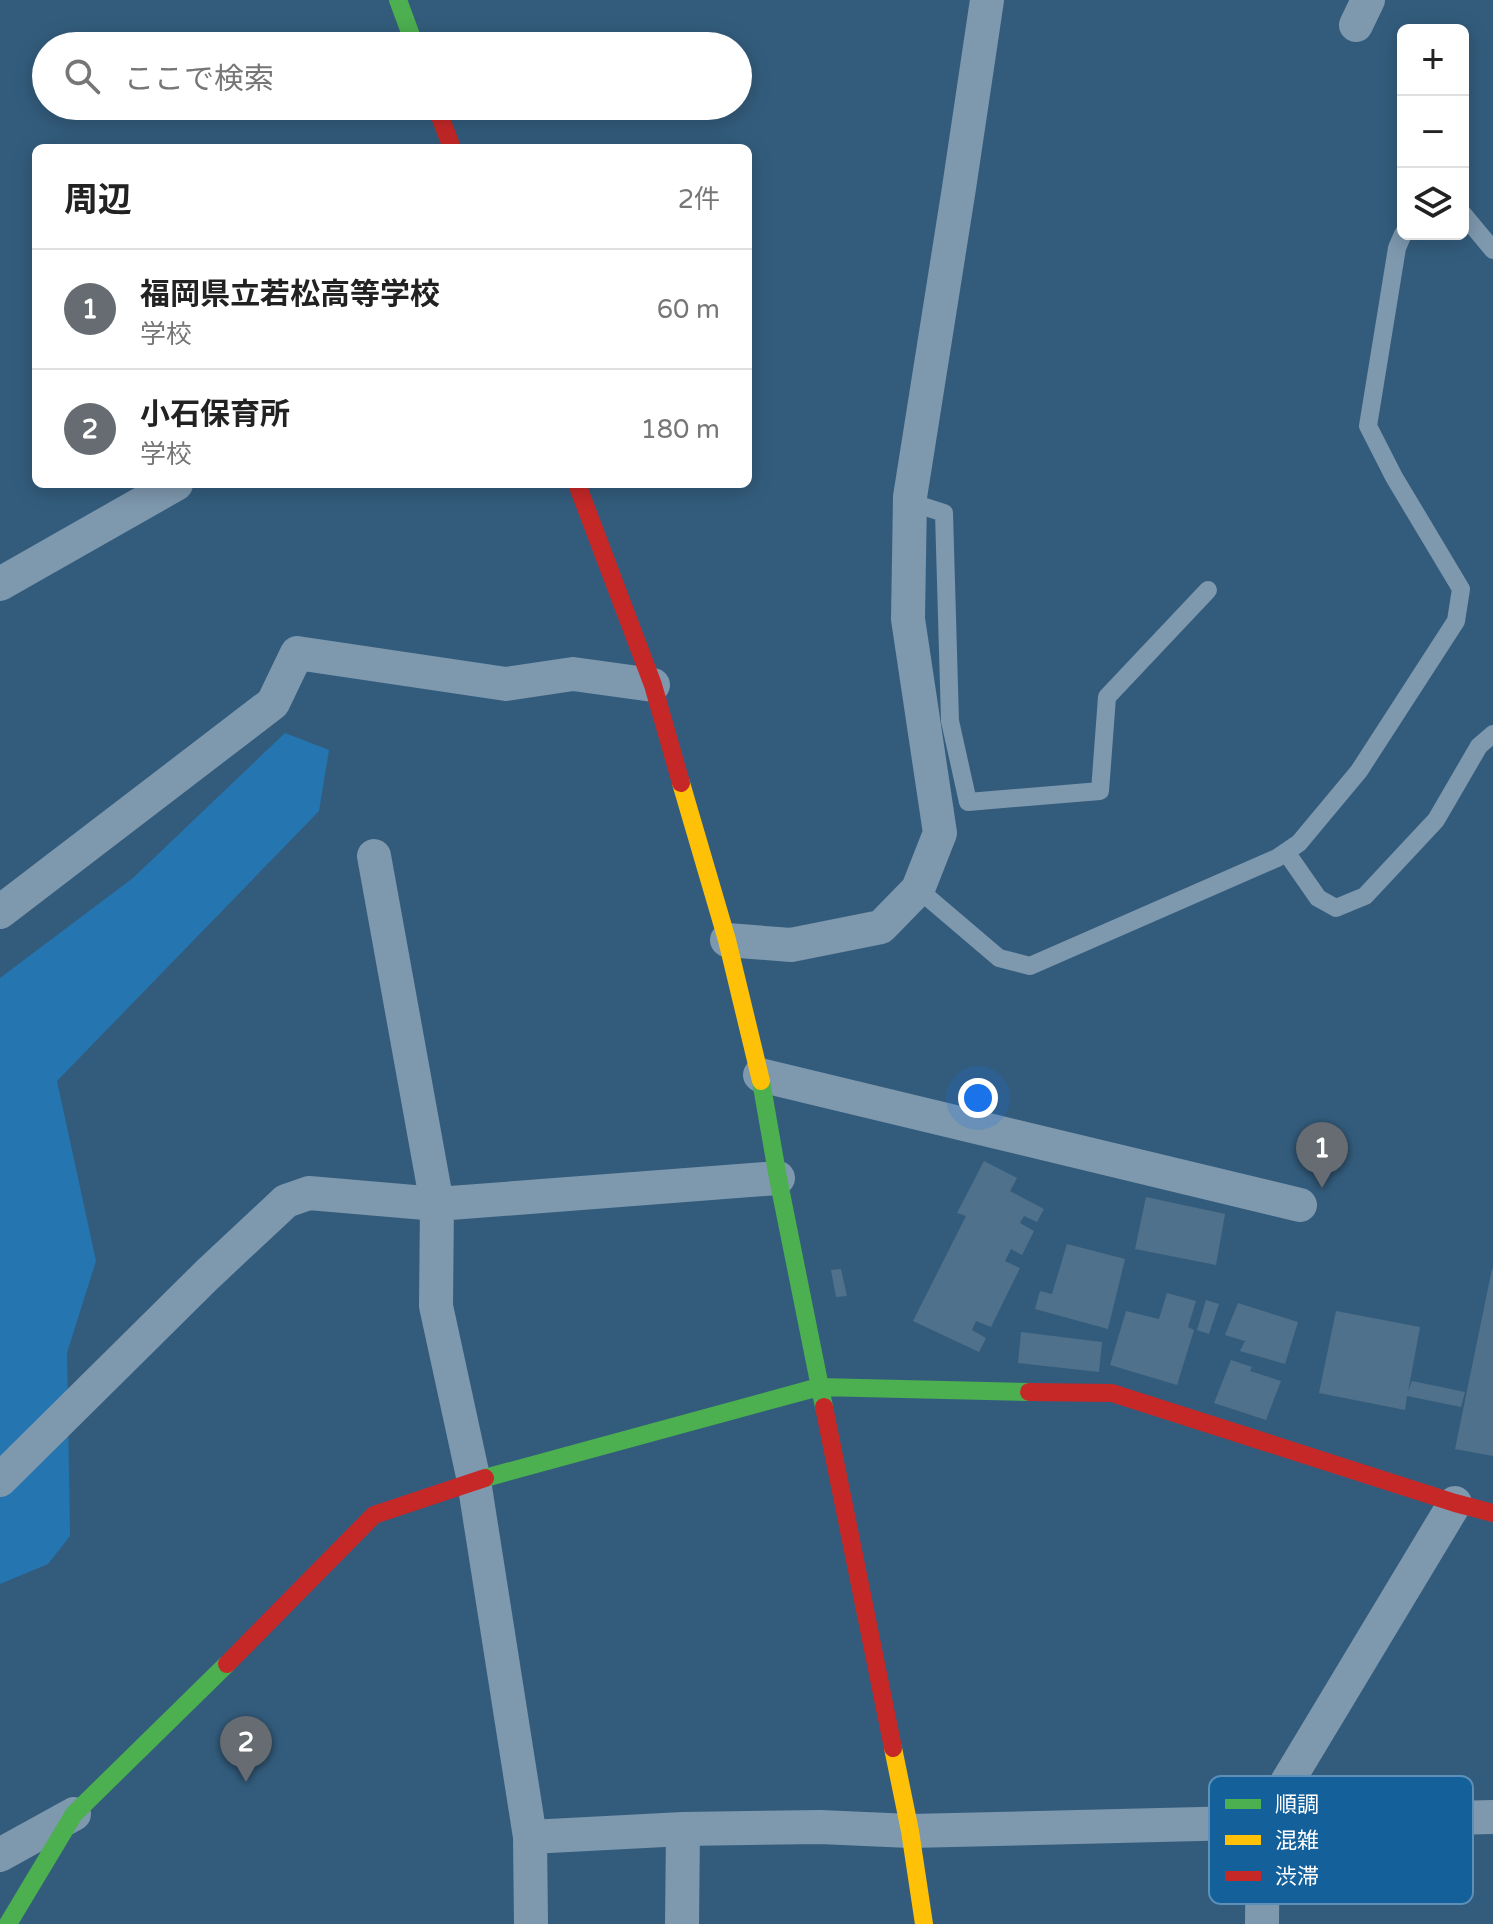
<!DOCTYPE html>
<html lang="ja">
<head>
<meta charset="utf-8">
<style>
  :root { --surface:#fff; --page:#f2f2f2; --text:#222; --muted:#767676; --line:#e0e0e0; --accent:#666c71 }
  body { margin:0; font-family:"Varela Round","Noto Sans JP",sans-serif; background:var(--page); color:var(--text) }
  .controls { position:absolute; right:24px; top:24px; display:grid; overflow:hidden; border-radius:12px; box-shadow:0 4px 20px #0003 }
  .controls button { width:72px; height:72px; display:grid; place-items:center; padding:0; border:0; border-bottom:2px solid var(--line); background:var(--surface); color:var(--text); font:40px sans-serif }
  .you { position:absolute; left:978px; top:1098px; width:28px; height:28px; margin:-20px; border:6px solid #fff; border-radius:50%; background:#1a73e8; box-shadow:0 0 0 12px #1a73e833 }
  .badge { display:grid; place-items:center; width:52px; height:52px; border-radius:50%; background:var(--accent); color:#fff; font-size:26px; font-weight:700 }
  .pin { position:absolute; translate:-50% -66px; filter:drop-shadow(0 2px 4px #0008) }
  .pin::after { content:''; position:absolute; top:42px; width:28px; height:24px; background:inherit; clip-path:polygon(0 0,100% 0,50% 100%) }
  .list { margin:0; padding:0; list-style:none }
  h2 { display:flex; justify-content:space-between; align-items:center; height:104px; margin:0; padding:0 32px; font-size:34px }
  h2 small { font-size:26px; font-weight:400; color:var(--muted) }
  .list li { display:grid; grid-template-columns:52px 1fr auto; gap:24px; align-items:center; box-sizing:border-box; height:120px; padding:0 32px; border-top:2px solid var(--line) }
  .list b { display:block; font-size:30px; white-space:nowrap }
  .list p { margin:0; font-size:26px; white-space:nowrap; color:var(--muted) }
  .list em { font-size:26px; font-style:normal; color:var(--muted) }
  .icon { flex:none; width:44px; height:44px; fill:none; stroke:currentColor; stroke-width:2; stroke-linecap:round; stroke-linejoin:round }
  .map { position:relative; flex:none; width:1493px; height:1924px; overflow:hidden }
  .search { position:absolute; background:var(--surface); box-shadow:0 4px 20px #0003; left:32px; top:32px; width:720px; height:88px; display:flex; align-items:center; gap:20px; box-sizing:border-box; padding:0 28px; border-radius:44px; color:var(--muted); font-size:30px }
  .panel { position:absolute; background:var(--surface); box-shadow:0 4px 20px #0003; left:32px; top:144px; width:720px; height:344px; border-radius:12px }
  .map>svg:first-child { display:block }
  .green { fill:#2575b0 }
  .building { fill:#50718b }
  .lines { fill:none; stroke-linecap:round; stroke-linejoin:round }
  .lane { stroke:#7e98ae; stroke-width:18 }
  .street { stroke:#7e98ae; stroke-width:34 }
  .fast { stroke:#4caf50; stroke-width:18 }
  .slow { stroke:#ffc107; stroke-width:18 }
  .jam { stroke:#c62828; stroke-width:18 }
  .key { fill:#14609b; stroke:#5a90b9; stroke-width:2 }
  .key-label { font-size:22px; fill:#fff }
</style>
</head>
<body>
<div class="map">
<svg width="1493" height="1924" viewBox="0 0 1493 1924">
  <rect width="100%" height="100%" fill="#335c7c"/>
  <!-- green -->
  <path class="green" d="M285 733 329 750 319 811 57 1081 96 1261 67 1353 70 1536 48 1564 0 1584V978L133 878Z"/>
  <!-- building -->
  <path class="building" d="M984 1161 1017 1178 1010 1191 1044 1209 1037 1222 1024 1216 1020 1223 1034 1231 1022 1255 1011 1249 1005 1261 1020 1268 991 1327 976 1321 972 1330 986 1338 979 1352 913 1321 966 1216 957 1213Z
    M1146 1197 1225 1214 1216 1265 1135 1249Z
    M1067 1244 1125 1259 1108 1329 1035 1309 1040 1291 1052 1294Z
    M841 1269 847 1296 836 1297 831 1270Z
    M1492 1269H1493V1456L1455 1449Z
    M1167 1293 1196 1301 1188 1327 1194 1330 1177 1385 1110 1365 1126 1311 1159 1319Z
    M1206 1300 1219 1304 1209 1334 1197 1330Z
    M1238 1303 1298 1322 1285 1364 1240 1351 1245 1341 1225 1335Z
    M1336 1311 1420 1327 1408 1392 1412 1381 1465 1392 1461 1407 1407 1396 1405 1410 1319 1393Z
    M1021 1332 1102 1342 1099 1372 1018 1363Z
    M1231 1360 1252 1367 1250 1371 1281 1381 1266 1420 1214 1403Z"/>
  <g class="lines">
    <!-- lane -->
    <path class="lane" d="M1463 214 1493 250
      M910 502 944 513 950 721 968 802 1100 791 1107 697 1208 590
      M1286 852 1318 898 1336 908 1365 896 1436 820 1479 746 1493 734
      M918 889 999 958 1030 966 1277 858 1299 843 1359 771 1456 621 1461 589 1394 477 1368 426 1397 248 1403 234"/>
    <!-- street -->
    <path class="street" d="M1356 25 1368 0
      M0 584 176 484
      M374 856 437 1204 436 1306 474 1481 530 1837 531 1924
      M0 912 273 703 297 653 506 684 573 674 653 685
      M727 940 791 945 881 927 918 889 940 833 908 619 910 497 959 188 987 0
      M760 1075 1300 1205
      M0 1480 208 1274 286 1201 309 1193 437 1204 778 1178
      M530 1837 683 1829 820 1827 910 1831 1493 1817
      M0 1855 74 1814
      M682 1924 683 1829
      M1262 1924 1263 1822 1455 1503"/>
    <!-- fast -->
    <path class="fast" d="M398 0 415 46
      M761 1081 778 1178 824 1407
      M485 1478 819 1387 1029 1392
      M8 1924 74 1814 227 1664"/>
    <!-- slow -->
    <path class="slow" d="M681 783 727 940 761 1081
      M893 1748 910 1831 924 1924"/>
    <!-- jam -->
    <path class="jam" d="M436 106 452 148
      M577 484 653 685 681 783
      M1029 1392 1112 1393 1455 1503 1493 1513
      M824 1407 893 1748
      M227 1664 374 1515 485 1478"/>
  </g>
  <!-- legend -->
  <rect x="1209" y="1776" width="264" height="128" rx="12" class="key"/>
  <rect x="1225" y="1799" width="36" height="10" fill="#4caf50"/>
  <rect x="1225" y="1835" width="36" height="10" fill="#ffc107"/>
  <rect x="1225" y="1871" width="36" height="10" fill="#c62828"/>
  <g class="key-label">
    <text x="1275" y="1812">順調</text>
    <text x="1275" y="1848">混雑</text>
    <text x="1275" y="1884">渋滞</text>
  </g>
</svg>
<div class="controls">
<button>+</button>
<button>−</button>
<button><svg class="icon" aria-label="layers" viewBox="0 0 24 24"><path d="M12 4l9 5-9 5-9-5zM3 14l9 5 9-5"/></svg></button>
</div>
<div class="you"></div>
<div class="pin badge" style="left:1322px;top:1188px">1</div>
<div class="pin badge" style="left:246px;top:1782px">2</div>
<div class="search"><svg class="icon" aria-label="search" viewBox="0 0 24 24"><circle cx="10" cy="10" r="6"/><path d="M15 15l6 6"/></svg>ここで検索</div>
<section class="panel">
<h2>周辺<small>2件</small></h2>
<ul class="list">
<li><span class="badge">1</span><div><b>福岡県立若松高等学校</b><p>学校</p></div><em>60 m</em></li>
<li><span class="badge">2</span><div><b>小石保育所</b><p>学校</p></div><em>180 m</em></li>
</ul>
</section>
</div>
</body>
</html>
